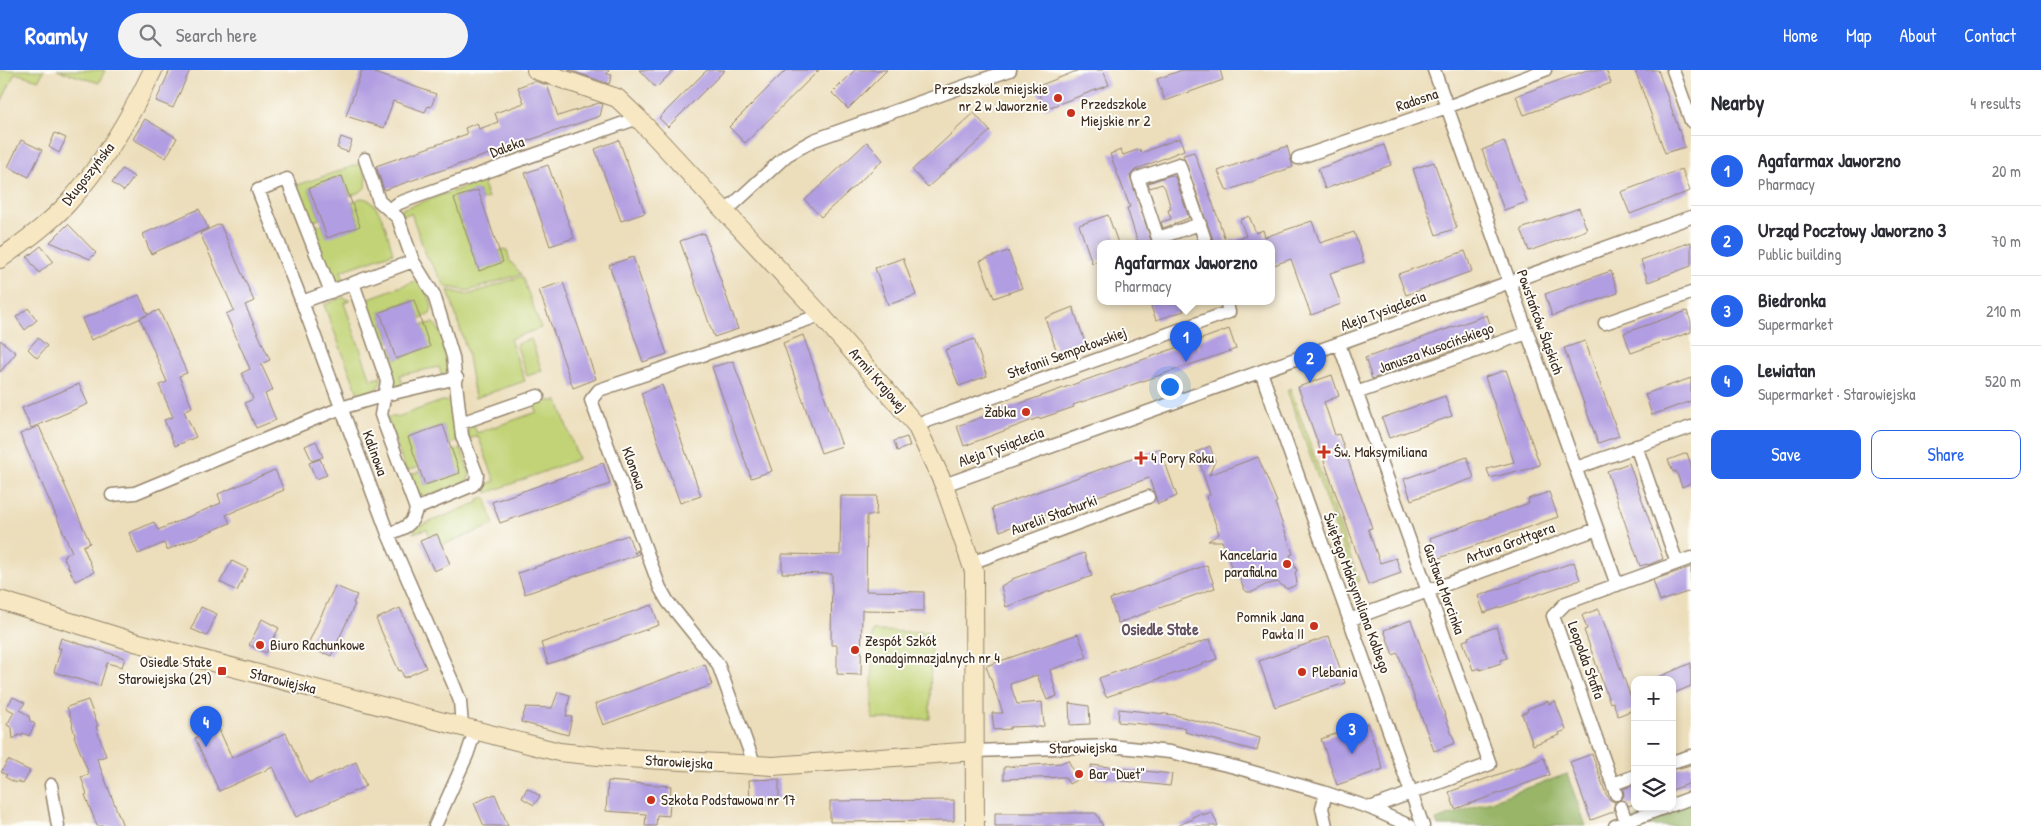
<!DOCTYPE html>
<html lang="en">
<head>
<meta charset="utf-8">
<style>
  :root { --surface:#fff; --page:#f2f2f3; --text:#2b2b33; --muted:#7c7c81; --line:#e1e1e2; --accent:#2563eb }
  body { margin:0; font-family:"Patrick Hand",sans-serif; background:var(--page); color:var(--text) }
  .controls { position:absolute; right:15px; bottom:15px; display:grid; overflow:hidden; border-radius:10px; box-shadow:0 2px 8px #0003 }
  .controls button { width:45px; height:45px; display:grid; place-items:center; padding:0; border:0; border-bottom:1px solid var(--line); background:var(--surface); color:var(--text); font:25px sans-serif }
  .you { position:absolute; left:1169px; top:316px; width:18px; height:18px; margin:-12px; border:4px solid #fff; border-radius:50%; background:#1a73e8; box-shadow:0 0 0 8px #1a73e833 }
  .badge { display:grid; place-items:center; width:32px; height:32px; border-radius:50%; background:var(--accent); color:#fff; font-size:16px; font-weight:700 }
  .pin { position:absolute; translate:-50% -41px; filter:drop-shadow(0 1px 2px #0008) }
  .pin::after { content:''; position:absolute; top:26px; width:18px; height:15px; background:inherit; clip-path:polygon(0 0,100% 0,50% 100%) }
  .popup { position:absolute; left:1097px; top:170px; width:178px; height:65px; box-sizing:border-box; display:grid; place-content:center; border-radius:10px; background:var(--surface); filter:drop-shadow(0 1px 4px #0005); font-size:16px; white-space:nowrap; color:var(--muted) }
  .popup b { font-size:19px; color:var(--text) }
  .popup::after { content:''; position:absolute; left:50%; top:100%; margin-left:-10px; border:10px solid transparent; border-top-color:var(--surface) }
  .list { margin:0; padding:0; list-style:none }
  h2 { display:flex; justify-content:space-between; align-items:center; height:65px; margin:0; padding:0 20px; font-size:21px }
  h2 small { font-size:16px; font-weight:400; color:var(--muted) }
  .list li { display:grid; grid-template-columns:32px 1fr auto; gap:15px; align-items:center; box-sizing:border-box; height:70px; padding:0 20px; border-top:1px solid var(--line) }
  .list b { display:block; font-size:19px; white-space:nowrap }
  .list p { margin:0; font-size:16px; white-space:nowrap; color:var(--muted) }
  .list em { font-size:16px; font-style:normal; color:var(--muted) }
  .actions { display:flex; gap:10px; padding:15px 20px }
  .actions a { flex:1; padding:11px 0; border:1px solid var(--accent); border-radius:10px; text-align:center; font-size:18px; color:var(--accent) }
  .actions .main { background:var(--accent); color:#fff }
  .icon { flex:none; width:28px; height:28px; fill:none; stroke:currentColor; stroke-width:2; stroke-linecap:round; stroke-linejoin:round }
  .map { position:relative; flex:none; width:1691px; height:756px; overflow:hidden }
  header { display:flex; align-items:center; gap:30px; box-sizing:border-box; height:70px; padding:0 25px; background:var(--accent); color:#fff }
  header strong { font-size:24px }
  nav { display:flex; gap:28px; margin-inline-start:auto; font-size:18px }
  .search { width:350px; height:45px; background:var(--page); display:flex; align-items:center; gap:12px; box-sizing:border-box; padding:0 18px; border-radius:28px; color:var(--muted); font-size:19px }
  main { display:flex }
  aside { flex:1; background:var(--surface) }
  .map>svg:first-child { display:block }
  .green { fill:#c1d376; stroke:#7e7e4a }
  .forest { fill:#98b567; stroke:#6a7042 }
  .building { fill:#b19de1 }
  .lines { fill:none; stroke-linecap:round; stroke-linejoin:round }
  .street-casing { stroke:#94846c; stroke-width:15 }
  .secondary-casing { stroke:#94846c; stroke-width:20 }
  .street { stroke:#fff; stroke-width:12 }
  .secondary { stroke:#f7e8c3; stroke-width:18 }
  .poi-dot { fill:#c8321e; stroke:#fdfcf7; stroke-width:2 }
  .labels { text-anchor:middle; stroke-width:4; stroke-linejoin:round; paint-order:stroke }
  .poi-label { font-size:15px; fill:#3b2a1e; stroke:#fdfcf7; text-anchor:start }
  .street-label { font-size:15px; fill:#3b2a1e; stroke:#fdfcf7 }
  .neighbourhood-label { font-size:16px; font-weight:bold; fill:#645262; stroke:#fdfcf7 }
</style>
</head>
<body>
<header>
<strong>Roamly</strong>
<div class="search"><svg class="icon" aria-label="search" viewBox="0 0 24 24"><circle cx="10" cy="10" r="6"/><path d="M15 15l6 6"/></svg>Search here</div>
<nav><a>Home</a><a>Map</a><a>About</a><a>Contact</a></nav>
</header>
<main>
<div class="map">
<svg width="1691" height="756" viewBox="0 0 1691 756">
  <rect width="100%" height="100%" fill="#fdfcf7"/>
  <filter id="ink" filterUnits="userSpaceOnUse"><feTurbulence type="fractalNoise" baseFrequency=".02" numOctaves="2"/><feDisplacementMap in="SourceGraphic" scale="10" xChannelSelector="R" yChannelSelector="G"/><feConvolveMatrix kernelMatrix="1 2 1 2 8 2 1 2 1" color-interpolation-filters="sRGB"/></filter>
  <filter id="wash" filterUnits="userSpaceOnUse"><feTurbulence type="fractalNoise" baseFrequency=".0096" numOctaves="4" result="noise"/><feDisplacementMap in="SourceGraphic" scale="20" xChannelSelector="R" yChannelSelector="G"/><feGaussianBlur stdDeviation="1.12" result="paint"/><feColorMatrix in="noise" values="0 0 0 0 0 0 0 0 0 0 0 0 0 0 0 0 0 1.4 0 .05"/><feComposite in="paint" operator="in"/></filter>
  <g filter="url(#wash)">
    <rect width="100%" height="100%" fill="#ecdebb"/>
    <!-- green -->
    <path class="green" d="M0 0H44L39 10 15 3 0 35Z
      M57 0H105L99 13Z
      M359 94 362 96C368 116 371 118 350 126L342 106 309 118 320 149 309 153 297 118 298 115Z
      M482 111 488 128 482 130 478 120 454 128 479 200 503 192 499 181 504 179 507 180 510 191 521 204 468 221 446 217 426 185 411 143 402 146V139Z
      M361 128C381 128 388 167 393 183L341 201 344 210 334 212 311 157 322 154 327 167 360 156 352 132Z
      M522 206 541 258 510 269 525 311 475 328 467 281 448 220 468 225Z
      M418 210C424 220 436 233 430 244L420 249 413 230 380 242 390 271 380 275 364 230Z
      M343 227 350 231 344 233 371 310 381 307C381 321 370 322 359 326L324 235Z
      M433 253C442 258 449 289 449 300L442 306 439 297 400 305 403 315 399 316 393 313 382 280 392 277 396 289 429 277 422 255Z
      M531 269 542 301 527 306 516 274Z
      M1290 318 1359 511 1355 513 1287 320Z
      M442 331 455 332 457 370 450 375 443 355 409 367 419 397 406 401 387 347H397Z
      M538 331H558L578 389 487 423 484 415 495 411 478 366 469 369 468 359 473 354 477 363 537 342 534 333Z
      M460 379 462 381 470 405 467 412 425 426 416 425 407 406 420 401 425 415 459 403 452 381Z
      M485 427 494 455 442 475 437 464 430 467 427 459 413 463 417 457 479 432 478 429Z
      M872 561 931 562 930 649H872Z"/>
    <!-- forest -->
    <path class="forest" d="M1567 704 1586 756H1438L1436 750Z
      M1691 728V756H1615Z"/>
    <g id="blocks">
      <!-- building -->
      <path class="building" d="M170 0H190L173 38 156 31Z
        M362 0H376L375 3 436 24 431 37 428 36 425 42 393 31 384 58 346 46Z
        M569 0H609L607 4 612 5 609 14Z
        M639 0H674L656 18Z
        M707 0H725L668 57 659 48Z
        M786 0H819L745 73 729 57Z
        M855 0H887L848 39 832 23Z
        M1079 0H1103L1109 15 1045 39 1036 17Z
        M1182 0H1220L1223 10 1165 31 1157 9Z
        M1587 0H1606L1611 13 1524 45 1516 26Z
        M1635 0H1658L1685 77 1665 83Z
        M534 11 547 15 558 46 599 33 603 34 600 46 384 120 376 96 467 64 465 58 477 53 479 59 498 52 495 43 524 33 518 17Z
        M974 43 990 61 928 117 912 100Z
        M145 49 177 68 166 88 133 69Z
        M55 63 66 68 59 83 49 77Z
        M341 67 352 71 348 82 337 78Z
        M1180 68 1184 80 1135 100 1130 106 1152 173H1138L1127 138 1130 137 1110 84 1121 80 1123 85 1140 79 1141 83Z
        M21 70 42 80 29 107 8 97Z
        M619 70 645 143 621 151 595 79Z
        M1504 71 1527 132 1504 140 1482 80Z
        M867 72 883 90 821 147 805 130Z
        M1384 75 1391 95 1325 119 1318 99Z
        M1287 76 1293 97 1227 121 1218 101Z
        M1194 82 1218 148 1226 173H1214L1183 85Z
        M1434 92 1457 158 1436 165 1413 99Z
        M548 95 574 168 550 176 525 103Z
        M122 99 134 107 124 121 112 113Z
        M1682 99 1690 121 1630 144 1621 122Z
        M1171 105 1175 107 1189 148 1163 158 1161 152 1171 149 1168 140 1171 139 1165 118 1162 114 1150 118 1148 113Z
        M342 106 360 156 327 168 309 118Z
        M478 120 503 192 479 201 454 128Z
        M1579 138 1587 160 1529 181 1521 159Z
        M199 139 208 158 151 184 143 164Z
        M1108 145 1118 173H1101V190L1092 193 1079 155Z
        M1249 146 1256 163 1263 160 1265 167 1312 151 1320 173 1354 162 1364 192 1330 203 1341 234 1311 245 1291 189 1271 196V173H1230V171L1246 166 1240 150Z
        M68 154 96 183 90 189 50 172Z
        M220 154 254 231 245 235 270 290 261 294 273 320 265 324 276 350 256 358 245 333 253 329 242 303 250 299 226 244 234 240 200 163Z
        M704 163 738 259 714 267 680 171Z
        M1691 172V196L1648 212 1641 190Z
        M41 176 53 191 39 203 27 187Z
        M1008 181 1022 218 994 228 980 191Z
        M1465 181 1472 201 1406 225 1398 204Z
        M633 187 667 284 643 292 609 195Z
        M903 188 916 225 888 235 875 198Z
        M1611 201 1618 223 1552 246 1545 224Z
        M563 212 596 309 573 318 539 220Z
        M139 225 148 245 91 270 82 249Z
        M414 230 430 277 396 289 380 242Z
        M1149 231H1181L1184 241 1156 250Z
        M1073 237 1086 275 1058 285 1045 248Z
        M28 238 37 250 25 260 16 247Z
        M159 240 187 303 179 306 192 337 184 341 196 367 175 376 164 350 173 347 159 315 167 312 140 248Z
        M1687 241 1691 252V262L1631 283 1624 263Z
        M1487 245 1494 266 1372 309 1365 288Z
        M1229 259 1236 279 1073 335 1074 337 1039 349 1038 348 964 376 957 356 1195 271 1198 280 1199 270Z
        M803 265 842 376 821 383 783 273Z
        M38 268 47 276 37 288 28 279Z
        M974 269 987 306 959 316 945 280Z
        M0 270 16 283 0 302Z
        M1585 271 1619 366 1598 373 1564 278Z
        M733 291 772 401 751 408 712 297Z
        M1506 300 1540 395 1518 402 1517 401 1490 408 1487 399 1514 392 1485 307Z
        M1332 305 1339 326 1324 332 1335 365 1339 364 1372 458 1368 459 1380 493 1396 488 1401 503 1368 515 1298 317Z
        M1691 308V331L1652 345 1645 324Z
        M79 314 88 334 31 358 22 338Z
        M662 315 701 426 680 433 641 323Z
        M1445 326 1452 346 1389 368 1382 348Z
        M443 355 460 403 425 415 408 367Z
        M39 356 90 473 83 476 94 502 75 511 63 486 72 482 20 364Z
        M907 367 910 376 897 381 894 371Z
        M316 371 323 387 312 391 305 376Z
        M1210 376 1215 391 1209 405 1258 387 1277 432 1275 433 1293 484 1290 485 1297 501 1295 502 1297 513 1294 516 1287 519 1277 512 1265 515 1253 522H1247L1244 519 1239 507 1235 508 1222 471H1208L1219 464 1206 427 1210 425 1196 382Z
        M1160 378 1177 426 1158 434 1149 408 1000 461 992 438Z
        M1687 383 1691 395V413L1682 417 1676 401 1673 402 1668 390Z
        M1467 387 1474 408 1411 430 1404 409Z
        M320 389 327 405 316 409 309 393Z
        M603 393 610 414 500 453 492 432Z
        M1629 393 1663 489 1648 495 1647 494 1640 496 1607 401Z
        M275 400 284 420 226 445 230 453 167 480 164 473 138 484 129 463 154 452 158 460 221 433 218 424Z
        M1549 422 1558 447 1436 489 1430 468 1529 433 1528 429Z
        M841 426H877L876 445H867L866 521 924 522V541L862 540 861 605 837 604V575H831L832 504 782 503V484L840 485Z
        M437 464 450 494 434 501 420 471Z
        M628 465 635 484 637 480 639 484 525 524 518 503Z
        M1084 483 1092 506 1006 537 1001 516 1012 510V509Z
        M232 491 248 499 237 521 220 512Z
        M1574 492 1580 510 1484 543 1478 526Z
        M1207 495 1215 518 1118 553 1110 529Z
        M1691 497V521L1660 531 1653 510Z
        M335 516 357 525 353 533 355 534 331 586 325 583 324 584 307 576Z
        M652 535 659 555 548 594 541 573Z
        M201 537 217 544 207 566 191 559Z
        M400 538 426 598 404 608 401 600 399 601 376 549Z
        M1599 539 1635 639 1618 646 1613 632 1610 633 1607 625 1584 560 1587 559 1582 545Z
        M262 549 279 558 266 583 249 575Z
        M1411 550 1455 673 1434 681 1398 583 1393 585 1384 560Z
        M1496 557 1507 588 1501 590V593L1480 600V598L1473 600 1463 571 1469 569 1468 567Z
        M1078 564 1087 587 1050 600 1057 626 1047 630 1037 605 1010 614 1017 634 1042 632 1044 656 1034 658V656L1010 657V659L994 660 992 643H1003L986 596Z
        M1329 566 1345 613 1275 637 1259 591Z
        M61 568 125 588 122 597 107 593 100 616 54 602 61 578H58Z
        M1210 569 1217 589 1106 627 1099 608Z
        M1691 593V616L1672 624V610H1652Z
        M705 594 712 615 603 655 595 634Z
        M558 622 570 625 566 646 572 647 568 665 521 652 526 637 552 638Z
        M13 627 25 633 20 640 29 646 30 651 35 654 29 666 23 663 22 666 19 665 13 669 12 658 7 655 14 642 6 638Z
        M88 630 98 656 96 657 106 686 97 689 123 756H97L85 725 87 724 81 707 89 704 74 666 75 665 72 655 73 654 67 637Z
        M1548 631 1549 634 1555 631 1566 660 1559 663 1560 665 1533 675 1522 644 1528 641 1527 639Z
        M1069 633 1089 636 1090 654 1070 655Z
        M1119 639 1175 645 1260 668 1257 681 1185 662 1186 658 1118 652Z
        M1367 653 1383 699 1337 715 1321 669Z
        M218 657 232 688 286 663 309 713 356 692 366 716 296 747 273 697 219 721 195 668Z
        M1592 684 1606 724 1610 730 1615 732 1613 742 1591 750 1570 692Z
        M1544 688 1550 705 1455 739 1449 722Z
        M8 690 30 701 23 714 17 711 16 713 5 707 7 705 1 702Z
        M1068 690 1078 709 1069 714 1065 707 1004 709V697L1061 693Z
        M1091 695 1172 704 1170 716 1096 708Z
        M1691 695V713L1672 720V700Z
        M779 709V730H762V733L750 734 749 710Z
        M608 711 671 716 669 746 657 745 656 756H645L646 744 606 741Z
        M1635 715V733L1629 736 1622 729 1624 725 1623 719Z
        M527 718 540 726 534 735 522 728Z
        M495 724 508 756H484L474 733Z
        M954 730V751L830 752V731Z
        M1212 742 1218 756H1177L1193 749 1192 747 1201 743 1202 745Z
        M995 743H1096L1103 756H995Z"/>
    </g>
  </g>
  <g filter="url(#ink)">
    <use href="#blocks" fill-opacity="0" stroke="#94846c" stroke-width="1"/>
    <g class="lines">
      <!-- street casing -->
      <g class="street-casing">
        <path id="street" d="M1434 0 1617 515
          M1673 0 1691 51
          M1298 88 1447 37 1545 0
          M389 140 399 133 421 125 638 48
          M725 142 787 85 814 70 1010 0
          M1200 154 1158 168 1138 108 1179 94 1206 173
          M353 213 387 311 381 345 416 439
          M331 222 287 109 258 120 302 232 388 464 453 613 460 631 462 656
          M302 232 413 191 398 148 379 131 365 89
          M1605 253 1691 223
          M1339 274 1490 694 1370 738
          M1261 302 1423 756
          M1356 323 1527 263
          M461 353 538 326
          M916 355 1229 242 1226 231
          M1636 376 1677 493
          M1576 398 1691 357
          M944 415 1691 147
          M112 425 135 423 341 338 385 325 457 308
          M388 464C403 459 413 456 416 439L473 415 476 411 477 405 462 366 453 287 434 225 413 191
          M971 493 1148 427
          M1349 550 1597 459
          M975 681 1110 676 1170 682 1235 697 1323 722 1370 738 1410 756
          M1672 692 1691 686
          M755 696 718 594 668 532 660 518 591 330 599 320 821 245
          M1613 714 1635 706
          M51 715 58 756
          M1326 723 1322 738 1326 756
          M1616 724 1553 546 1566 533 1691 488
          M1672 735 1691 728
          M1621 737 1626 752
          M435 756 467 685 475 661
          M1615 756 1666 737"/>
      </g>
      <!-- secondary casing -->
      <g class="secondary-casing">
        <path id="secondary" d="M536 0 617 28 638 48 821 245 916 355 944 415 974 501 975 756
          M0 189C23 172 49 154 68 133 104 93 130 48 153 0
          M0 530 135 572 559 682 608 687 773 696 975 681"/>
      </g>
      <!-- street -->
      <use href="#street" class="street"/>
      <!-- secondary -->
      <use href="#secondary" class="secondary"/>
    </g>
  </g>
  <!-- markers -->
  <g class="poi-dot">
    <circle cx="1058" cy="28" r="5"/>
    <circle cx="1071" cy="43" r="5"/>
    <circle cx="1026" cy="342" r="5"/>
    <path d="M1321.5 374.5h5v5h5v5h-5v5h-5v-5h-5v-5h5z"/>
    <path d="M1138.5 380.5h5v5h5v5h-5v5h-5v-5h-5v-5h5z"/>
    <circle cx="1287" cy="494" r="5"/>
    <circle cx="1314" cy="556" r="5"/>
    <circle cx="260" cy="575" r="5"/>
    <circle cx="855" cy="580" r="5"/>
    <rect x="217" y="596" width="10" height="10" rx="2.5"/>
    <circle cx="1302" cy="602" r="5"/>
    <circle cx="1079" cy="704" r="5"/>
    <circle cx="651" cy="730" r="5"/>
  </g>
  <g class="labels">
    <!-- poi labels -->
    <g class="poi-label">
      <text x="1048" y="24" text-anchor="end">Przedszkole miejskie<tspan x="1048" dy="17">nr 2 w Jaworznie</tspan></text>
      <text x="1081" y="39">Przedszkole<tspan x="1081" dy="17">Miejskie nr 2</tspan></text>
      <text x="1016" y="347" text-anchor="end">Żabka</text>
      <text x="1334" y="387">Św. Maksymiliana</text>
      <text x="1151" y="393">4 Pory Roku</text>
      <text x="1277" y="490" text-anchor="end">Kancelaria<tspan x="1277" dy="17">parafialna</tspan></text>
      <text x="1304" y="552" text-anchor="end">Pomnik Jana<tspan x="1304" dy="17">Pawła II</tspan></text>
      <text x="865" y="576">Zespół Szkół<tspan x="865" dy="17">Ponadgimnazjalnych nr 4</tspan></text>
      <text x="270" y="580">Biuro Rachunkowe</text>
      <text x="212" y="597" text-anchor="end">Osiedle Stałe<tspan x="212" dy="17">Starowiejska (29)</tspan></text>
      <text x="1312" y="607">Plebania</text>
      <text x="1089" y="709">Bar "Duet"</text>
      <text x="661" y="735">Szkoła Podstawowa nr 17</text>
    </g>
    <!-- street labels -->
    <g class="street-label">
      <text transform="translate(1417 30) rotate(-19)" y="5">Radosna</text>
      <text transform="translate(507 77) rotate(-20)" y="5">Daleka</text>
      <text transform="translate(88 104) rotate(-52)" y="5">Długoszyńska</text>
      <text transform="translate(1383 241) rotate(-20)" y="5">Aleja Tysiąclecia</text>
      <text transform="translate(1540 252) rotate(70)" y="5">Powstańców Śląskich</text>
      <text transform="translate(1436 278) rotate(-20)" y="5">Janusza Kusocińskiego</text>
      <text transform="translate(1067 283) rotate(-20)" y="5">Stefanii Sempołowskiej</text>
      <text transform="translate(878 310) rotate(49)" y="5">Armii Krajowej</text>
      <text transform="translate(1001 377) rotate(-20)" y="5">Aleja Tysiąclecia</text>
      <text transform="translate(375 383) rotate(70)" y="5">Kalinowa</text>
      <text transform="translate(634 398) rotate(70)" y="5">Klonowa</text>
      <text transform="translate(1054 445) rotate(-20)" y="5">Aurelii Stachurki</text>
      <text transform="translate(1510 473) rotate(-20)" y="5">Artura Grottgera</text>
      <text transform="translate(1444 519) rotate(70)" y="5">Gustawa Morcinka</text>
      <text transform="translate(1357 523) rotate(70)" y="5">Świętego Maksymiliana Kolbego</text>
      <text transform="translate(1586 590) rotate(70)" y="5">Leopolda Staffa</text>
      <text transform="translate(283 611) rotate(14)" y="5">Starowiejska</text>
      <text transform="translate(1083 678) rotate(-1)" y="5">Starowiejska</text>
      <text transform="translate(679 692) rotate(3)" y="5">Starowiejska</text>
    </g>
    <!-- neighbourhood labels -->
    <g class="neighbourhood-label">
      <text x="1160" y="565">Osiedle Stałe</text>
    </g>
  </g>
</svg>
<div class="controls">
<button>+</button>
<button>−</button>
<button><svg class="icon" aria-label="layers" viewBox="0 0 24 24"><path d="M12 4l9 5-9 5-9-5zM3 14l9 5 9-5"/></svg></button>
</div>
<div class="you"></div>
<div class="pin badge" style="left:1186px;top:292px">1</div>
<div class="popup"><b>Agafarmax Jaworzno</b>Pharmacy</div>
<div class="pin badge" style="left:1310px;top:313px">2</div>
<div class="pin badge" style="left:1352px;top:684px">3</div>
<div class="pin badge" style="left:206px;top:677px">4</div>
</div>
<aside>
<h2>Nearby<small>4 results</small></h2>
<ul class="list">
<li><span class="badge">1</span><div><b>Agafarmax Jaworzno</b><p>Pharmacy</p></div><em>20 m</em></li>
<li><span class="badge">2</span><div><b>Urząd Pocztowy Jaworzno 3</b><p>Public building</p></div><em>70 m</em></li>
<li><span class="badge">3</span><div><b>Biedronka</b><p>Supermarket</p></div><em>210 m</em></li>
<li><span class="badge">4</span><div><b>Lewiatan</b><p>Supermarket · Starowiejska</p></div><em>520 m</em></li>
</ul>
<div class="actions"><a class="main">Save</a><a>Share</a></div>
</aside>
</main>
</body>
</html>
